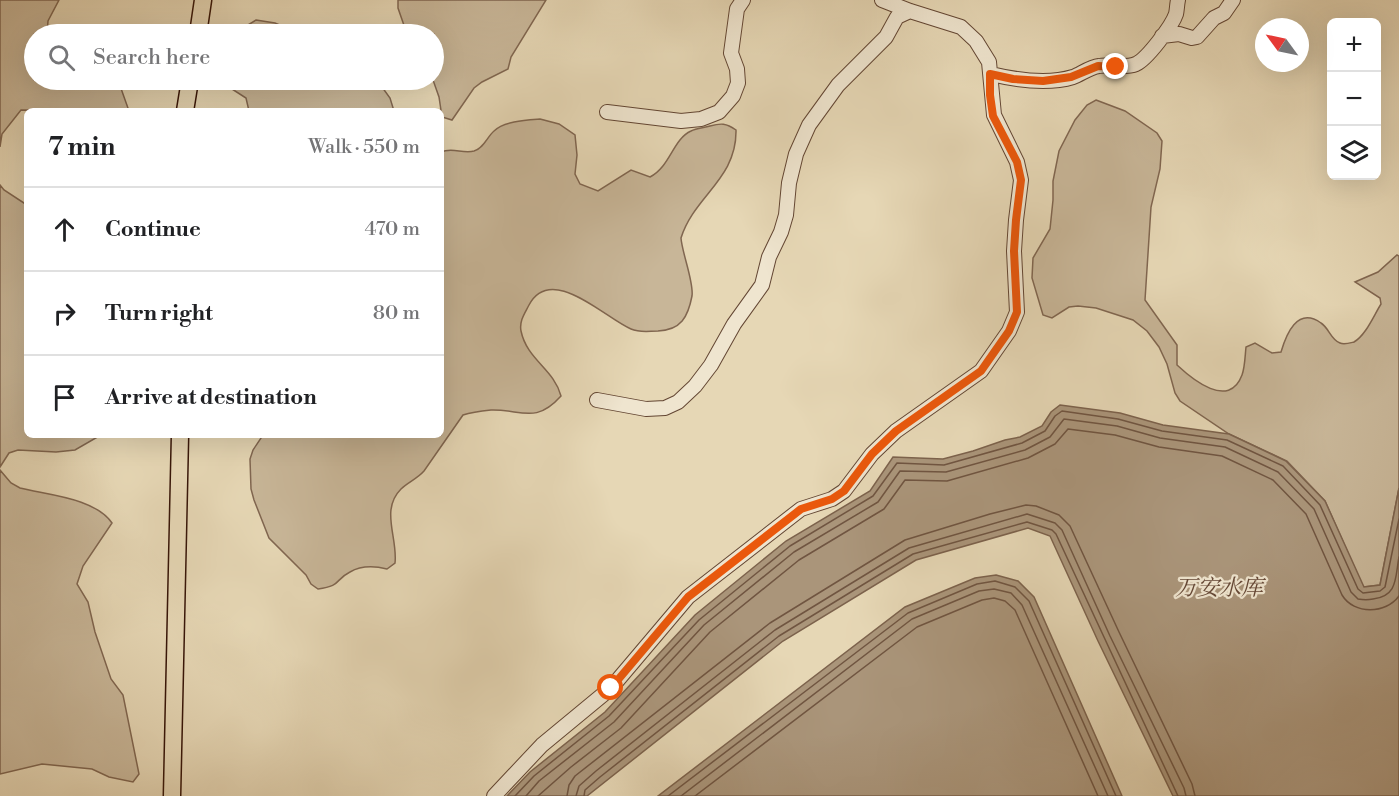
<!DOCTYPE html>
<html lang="en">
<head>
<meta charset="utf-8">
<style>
  :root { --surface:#fff; --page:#f2f2f2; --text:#202124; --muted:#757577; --line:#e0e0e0 }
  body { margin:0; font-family:"Libre Bodoni","Noto Serif SC",serif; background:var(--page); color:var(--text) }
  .controls { position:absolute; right:18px; top:18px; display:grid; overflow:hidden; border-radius:9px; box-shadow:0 6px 24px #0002 }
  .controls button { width:54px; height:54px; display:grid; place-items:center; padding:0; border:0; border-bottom:2px solid var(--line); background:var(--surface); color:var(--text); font:30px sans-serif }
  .compass { position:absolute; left:1255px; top:18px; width:54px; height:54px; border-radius:50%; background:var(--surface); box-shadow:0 6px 24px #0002; rotate:303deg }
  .stop { position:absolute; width:18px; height:18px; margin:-14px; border:4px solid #ea580c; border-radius:50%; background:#fff }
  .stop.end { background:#ea580c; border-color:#fff; box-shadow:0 2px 6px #0008 }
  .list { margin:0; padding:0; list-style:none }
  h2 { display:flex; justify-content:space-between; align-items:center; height:78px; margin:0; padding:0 24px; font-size:26px }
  h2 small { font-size:20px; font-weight:400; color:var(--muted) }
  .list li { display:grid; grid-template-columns:39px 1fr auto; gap:18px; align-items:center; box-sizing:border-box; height:84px; padding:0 24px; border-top:2px solid var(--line) }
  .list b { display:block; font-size:22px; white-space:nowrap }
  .list em { font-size:20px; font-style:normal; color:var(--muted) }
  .icon { flex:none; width:33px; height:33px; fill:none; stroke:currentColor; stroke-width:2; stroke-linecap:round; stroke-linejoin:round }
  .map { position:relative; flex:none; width:1399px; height:796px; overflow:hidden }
  .search { position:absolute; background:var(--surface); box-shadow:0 6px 24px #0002; left:24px; top:24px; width:420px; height:66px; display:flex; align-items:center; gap:15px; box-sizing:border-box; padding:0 21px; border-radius:33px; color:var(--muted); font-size:22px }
  .panel { position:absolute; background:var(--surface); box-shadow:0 6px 24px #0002; left:24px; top:108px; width:420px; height:330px; border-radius:9px }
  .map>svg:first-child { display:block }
  .green { fill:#c8b698; stroke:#806650; stroke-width:1.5 }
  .water { fill:#aa957a; stroke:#7c624c; stroke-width:1.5 }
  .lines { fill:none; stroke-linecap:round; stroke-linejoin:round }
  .shore { stroke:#705541; stroke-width:1.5 }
  .minor-casing { stroke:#634633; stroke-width:16 }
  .major-casing { stroke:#371508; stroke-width:19 }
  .minor { stroke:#efe5cf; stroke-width:14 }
  .major { stroke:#e6d7b5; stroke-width:16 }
  .route { stroke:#ea580c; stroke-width:8 }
  .labels { text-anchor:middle; stroke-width:4.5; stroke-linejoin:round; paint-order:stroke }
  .water-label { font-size:22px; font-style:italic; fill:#654836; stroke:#efe5cf }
</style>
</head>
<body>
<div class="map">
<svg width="1399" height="796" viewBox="0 0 1399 796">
  <rect width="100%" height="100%" fill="#e6d7b5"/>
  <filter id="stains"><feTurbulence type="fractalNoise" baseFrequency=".00333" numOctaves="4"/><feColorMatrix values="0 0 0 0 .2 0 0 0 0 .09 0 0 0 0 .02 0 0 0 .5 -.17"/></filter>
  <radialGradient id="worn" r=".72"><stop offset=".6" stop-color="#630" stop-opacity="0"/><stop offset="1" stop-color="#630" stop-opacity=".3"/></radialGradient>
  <!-- green -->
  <path class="green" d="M0 0H59L48 21 47 34H34V80H118L129 111 21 110 2 134 0 147Z
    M398 0H546L511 57 508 69 482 82 474 88 452 120 442 117 439 97 433 80 434 34H407L398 8Z
    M256 20 275 23 300 34H233Z
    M218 80H377L390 98 394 111H249L246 98Z
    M1096 100 1125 111 1157 133 1162 141 1160 169 1151 207 1145 300 1177 345V365C1192 379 1229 410 1242 375 1245 367 1245 356 1246 347L1255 343 1272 353 1281 352C1286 335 1297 306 1321 323 1329 328 1331 340 1340 343 1344 345 1350 343 1354 342 1366 335 1374 315 1381 304L1380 298 1355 282 1378 272 1397 255 1399 256V488L1380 585 1363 587 1325 501 1287 461 1229 434 1180 401 1175 393 1167 364 1159 347 1147 331 1133 320 1096 308 1078 306 1069 307 1052 318 1043 315 1032 278 1033 258 1050 229 1053 200V181L1059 151 1075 120 1087 105Z
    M540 119 559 124 575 135 577 155 575 174 580 184 598 191 631 170 650 177C670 167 673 139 691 131 697 128 704 128 710 126 721 123 726 123 736 130 737 179 694 196 681 238 682 253 694 282 692 296 688 317 681 330 658 331 649 331 640 333 631 329 605 318 551 263 529 305 525 313 519 321 521 331 527 360 554 369 561 396 535 425 521 409 491 410 481 411 472 412 463 415L424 471C417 479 408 482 401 489 380 510 398 538 395 563L387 569C375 566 362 565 350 572 334 580 342 586 318 589L311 584 306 575 269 538 254 500 251 489 250 459 253 450 263 435H441V152C452 147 463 154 474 151 484 148 487 137 494 131 504 121 527 120 540 119Z
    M0 185 4 190 27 205V435H101L75 450 56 452 18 450 9 453 0 467Z
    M0 470 11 483 20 488C48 495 95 498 112 523L83 566 77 584 88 602 95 632 111 679 123 695 139 774 133 782 109 777 92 769 42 764 0 774Z"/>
  <!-- water -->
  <path class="water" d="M1060 405 1120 413 1163 425 1229 434 1286 461 1325 501 1364 587 1380 585 1399 488V796H1173L1098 641 1050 536 1028 528 916 560 783 641 587 796H507L530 772 605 712 695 615 786 541 870 491 893 457 943 459 973 451 1005 440 1020 437 1042 426 1051 412Z
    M996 575 1018 581 1034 597 1122 796H658L905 607 975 578Z"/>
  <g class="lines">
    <!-- shore -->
    <path class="shore" d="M515 796 534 776 609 716 699 620 790 546 873 496 897 463 944 465 1022 443 1045 431 1055 416 1062 411 1118 419 1162 431 1227 440 1283 466 1320 505 1358 589 1363 593 1380 591 1385 587 1399 519
      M526 796 539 781 614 722 704 625 794 552 878 502 900 471 946 472 1025 450 1050 437 1064 419 1117 426 1160 438 1225 447 1278 472 1314 509 1351 592 1358 599C1364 600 1368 600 1373 599 1398 596 1395 578 1399 557
      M538 796 571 767 621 728 710 632 799 560 884 509 905 480 947 481 1028 458 1055 444 1068 429 1115 435 1159 447 1222 456 1273 480 1306 514 1342 595C1354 615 1386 614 1399 596
      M567 796 569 785 575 776 770 623 905 540 990 514 1026 505 1036 506 1059 515 1070 526 1119 632 1192 784 1195 796
      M576 796 579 786 596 771 775 630 909 548 1027 514 1055 523 1062 530 1110 636 1184 788 1186 796
      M584 796 585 790 600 777 779 636 913 554 1027 522 1052 530 1056 534 1178 796
      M668 796 908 613 977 584 995 581 1015 587 1029 601 1116 796
      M681 796 912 619 979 591 994 589 1011 593 1022 605 1108 796
      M695 796 917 627 982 600 994 598 1005 601 1015 610 1098 796"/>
    <!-- minor casing -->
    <g class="minor-casing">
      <path id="minor" d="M1162 36 1179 34 1192 38 1197 37 1214 18 1224 13 1233 0
        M991 74C1016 80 1047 85 1073 77 1081 74 1090 67 1099 66 1110 64 1124 69 1136 64 1147 59 1172 26 1176 14 1177 10 1177 4 1178 0
        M607 112 681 121 701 119 719 112 733 96 738 83 737 69 731 53 737 9 743 0
        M597 400 646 409 665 408 678 402 695 386 711 365 734 324 762 285 769 257 781 232 786 215 789 183 796 154 809 125 838 85 886 37 897 17 910 11
        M494 796 542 745 611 688 688 597 801 509 832 499 844 491 872 454 896 431 981 371 1009 331 1017 312 1014 251 1016 220 1021 180 1017 162 994 115 989 62 976 41 961 27 910 11 882 0"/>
    </g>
    <!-- major casing -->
    <g class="major-casing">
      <path id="major" d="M198 34 203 0
        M185 111 190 80
        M172 796 180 435"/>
    </g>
    <!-- minor -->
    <use href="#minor" class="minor"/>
    <!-- major -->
    <use href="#major" class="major"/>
  </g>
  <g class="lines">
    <!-- route -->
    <path class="route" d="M611 688 688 597 801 509 832 499 844 491 872 454 896 431 981 371 1009 331 1017 312 1014 251 1016 220 1021 180 1017 162 993 116 990 95V74L1013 79 1043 81 1071 77 1098 66 1116 67"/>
  </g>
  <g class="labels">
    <!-- water labels -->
    <g class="water-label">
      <text x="1219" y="595">万安水库</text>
    </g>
  </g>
  <rect width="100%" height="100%" filter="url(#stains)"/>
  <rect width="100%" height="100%" fill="url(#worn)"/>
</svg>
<div class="controls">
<button>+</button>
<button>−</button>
<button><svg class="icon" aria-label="layers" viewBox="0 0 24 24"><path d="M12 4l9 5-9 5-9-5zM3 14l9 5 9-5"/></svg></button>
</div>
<svg class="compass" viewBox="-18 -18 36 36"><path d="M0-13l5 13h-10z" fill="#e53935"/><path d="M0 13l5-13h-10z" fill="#757577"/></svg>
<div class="stop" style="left:611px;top:688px"></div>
<div class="stop end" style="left:1116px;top:67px"></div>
<div class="search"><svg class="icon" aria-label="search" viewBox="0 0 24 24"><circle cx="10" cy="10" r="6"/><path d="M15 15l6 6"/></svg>Search here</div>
<section class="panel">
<h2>7 min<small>Walk · 550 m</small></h2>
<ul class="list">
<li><svg class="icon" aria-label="ahead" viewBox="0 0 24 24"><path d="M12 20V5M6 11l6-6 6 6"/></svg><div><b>Continue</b></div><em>470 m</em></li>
<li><svg class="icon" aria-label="right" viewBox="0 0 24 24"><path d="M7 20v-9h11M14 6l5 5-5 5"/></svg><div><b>Turn right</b></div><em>80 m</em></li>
<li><svg class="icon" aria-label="arrive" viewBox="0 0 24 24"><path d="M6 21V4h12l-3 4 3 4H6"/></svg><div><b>Arrive at destination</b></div></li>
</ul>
</section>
</div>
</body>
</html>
